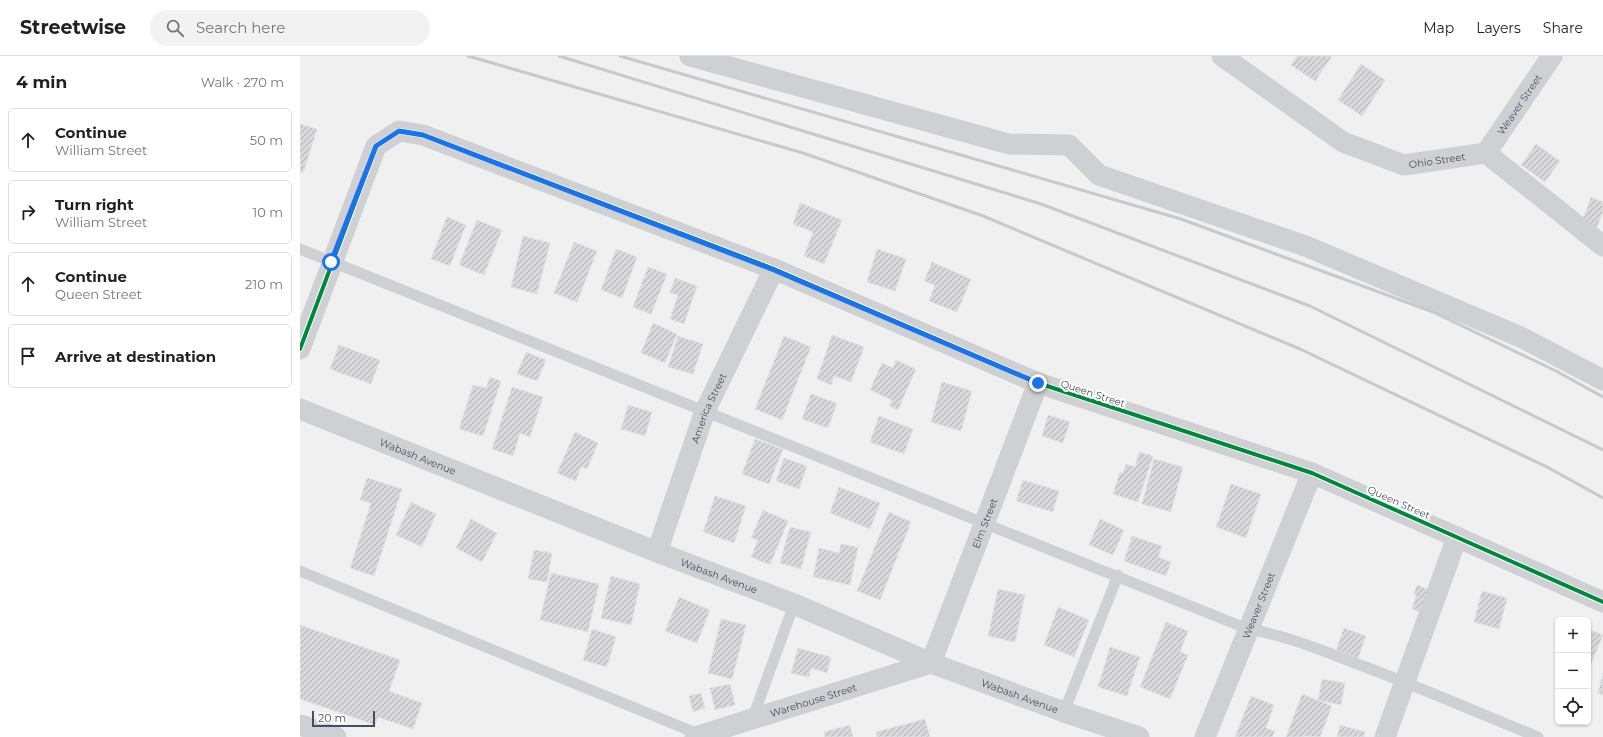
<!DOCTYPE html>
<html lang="en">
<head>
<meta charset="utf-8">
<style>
  :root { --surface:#fff; --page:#f2f2f2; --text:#202124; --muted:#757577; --line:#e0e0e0 }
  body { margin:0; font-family:Montserrat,sans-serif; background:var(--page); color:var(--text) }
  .controls { position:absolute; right:12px; bottom:12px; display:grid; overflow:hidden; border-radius:6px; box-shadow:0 1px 3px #0004 }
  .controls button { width:36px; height:36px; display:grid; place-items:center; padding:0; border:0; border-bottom:1px solid var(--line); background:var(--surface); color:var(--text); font:20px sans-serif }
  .scale { position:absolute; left:12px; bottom:10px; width:63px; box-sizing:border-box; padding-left:4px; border:2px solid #484d5b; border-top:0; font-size:11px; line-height:14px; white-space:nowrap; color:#484d5b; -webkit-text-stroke:3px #fff; paint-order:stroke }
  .stop { position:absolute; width:12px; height:12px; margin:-9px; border:3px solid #1a73e8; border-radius:50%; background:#fff }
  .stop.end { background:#1a73e8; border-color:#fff; box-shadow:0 1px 4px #0008 }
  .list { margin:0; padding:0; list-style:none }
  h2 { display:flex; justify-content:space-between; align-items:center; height:52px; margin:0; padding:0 16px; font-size:17px }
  h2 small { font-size:13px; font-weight:400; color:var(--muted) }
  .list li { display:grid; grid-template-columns:26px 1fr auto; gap:12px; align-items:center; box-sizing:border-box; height:64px; margin:0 8px 8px; padding:0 8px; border:1px solid var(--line); border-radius:6px }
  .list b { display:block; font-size:15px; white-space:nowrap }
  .list p { margin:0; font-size:13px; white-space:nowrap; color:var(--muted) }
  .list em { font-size:13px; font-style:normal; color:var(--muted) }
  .icon { flex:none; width:22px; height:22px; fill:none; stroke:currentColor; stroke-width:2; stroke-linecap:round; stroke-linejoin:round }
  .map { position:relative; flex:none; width:1303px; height:681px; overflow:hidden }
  header { display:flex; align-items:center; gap:24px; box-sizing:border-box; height:56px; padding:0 20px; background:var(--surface); border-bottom:1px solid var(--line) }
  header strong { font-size:19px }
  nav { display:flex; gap:22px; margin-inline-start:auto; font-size:14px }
  .search { width:280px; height:36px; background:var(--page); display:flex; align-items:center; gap:10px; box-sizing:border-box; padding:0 14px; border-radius:22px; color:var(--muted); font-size:15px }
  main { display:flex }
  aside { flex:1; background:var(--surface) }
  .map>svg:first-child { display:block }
  .building { fill:url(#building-hatch); stroke:#e1e2e3 }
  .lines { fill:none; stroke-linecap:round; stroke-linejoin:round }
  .lane { stroke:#cfd0d3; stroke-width:11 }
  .street { stroke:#cfd0d3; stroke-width:21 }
  .rail { stroke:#c8c9cb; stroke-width:3 }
  .cycleway-casing { stroke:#fff; stroke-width:6 }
  .cycleway { stroke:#00873e; stroke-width:4 }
  .route { stroke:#1a73e8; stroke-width:5 }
  .labels { text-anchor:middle; stroke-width:4; stroke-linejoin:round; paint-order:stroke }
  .street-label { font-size:10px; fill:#484d5b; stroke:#fff }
</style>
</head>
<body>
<header>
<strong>Streetwise</strong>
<div class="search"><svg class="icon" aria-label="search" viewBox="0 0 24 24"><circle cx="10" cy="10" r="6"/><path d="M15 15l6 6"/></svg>Search here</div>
<nav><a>Map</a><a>Layers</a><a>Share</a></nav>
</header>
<main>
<aside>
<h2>4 min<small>Walk · 270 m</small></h2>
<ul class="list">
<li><svg class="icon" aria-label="ahead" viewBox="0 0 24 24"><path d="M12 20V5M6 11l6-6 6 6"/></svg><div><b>Continue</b><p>William Street</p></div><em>50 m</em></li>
<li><svg class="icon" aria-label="right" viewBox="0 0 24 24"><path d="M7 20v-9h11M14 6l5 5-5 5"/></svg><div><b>Turn right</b><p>William Street</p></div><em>10 m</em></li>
<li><svg class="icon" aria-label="ahead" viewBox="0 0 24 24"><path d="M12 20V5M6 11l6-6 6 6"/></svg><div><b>Continue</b><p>Queen Street</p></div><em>210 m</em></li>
<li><svg class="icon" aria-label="arrive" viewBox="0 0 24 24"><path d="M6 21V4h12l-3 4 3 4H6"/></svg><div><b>Arrive at destination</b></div></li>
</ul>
</aside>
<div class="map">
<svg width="1303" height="681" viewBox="0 0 1303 681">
  <defs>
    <pattern id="building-hatch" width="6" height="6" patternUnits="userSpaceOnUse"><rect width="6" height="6" fill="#d8d8da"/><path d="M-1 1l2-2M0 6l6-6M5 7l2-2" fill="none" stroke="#b1b1b4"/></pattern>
  </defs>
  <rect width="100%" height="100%" fill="#f0f0f0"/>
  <!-- building -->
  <path class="building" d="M997 0H1032L1015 25 991 9Z
    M1061 8 1085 24 1062 60 1038 44Z
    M0 68 17 73 3 117 0 116Z
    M1236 88 1260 105 1245 126 1221 109Z
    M1291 141 1303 146V155L1297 172 1282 166Z
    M500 147 542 164 524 208 504 200 513 176 493 168Z
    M147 161 166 169 150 210 131 203Z
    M177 164 202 174 184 219 159 209Z
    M223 180 250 187 237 238 211 231Z
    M274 186 297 195 277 246 254 237Z
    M316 193 337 201 322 242 301 234Z
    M577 193 606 203 595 235 567 226Z
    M632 206 671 223 657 256 629 245 635 229 624 225Z
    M348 211 367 218 351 258 333 251Z
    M375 222 397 230 384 268 370 263 378 239 370 237Z
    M353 267 377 278 365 307 341 297Z
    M532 279 564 291 551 326 534 320 531 329 517 323Z
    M378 280 403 288 393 318 368 311Z
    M484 280 511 291 482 364 455 353Z
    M39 289 80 304 71 328 30 313Z
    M226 296 246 304 237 325 217 318Z
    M596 304 616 313 598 354 589 350 592 344 570 334 582 307 593 312Z
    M190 321 201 325 183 380 159 373 173 329 186 332Z
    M642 326 672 335 661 375 631 366Z
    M212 331 243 341 230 381 220 377 213 400 192 393Z
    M511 338 537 347 528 372 502 363Z
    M328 349 352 356 345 380 321 373Z
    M748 359 770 366 763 387 742 380Z
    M579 360 613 373 604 398 570 386Z
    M275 376 298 387 287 413 281 411 276 425 257 417Z
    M455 383 483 393 469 428 442 418Z
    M839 396 853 400 838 446 813 438 820 416 823 417 826 408 835 411Z
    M484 402 507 410 499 433 476 425Z
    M854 403 883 411 871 456 842 448Z
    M67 422 102 433 74 520 50 512 71 447 60 444Z
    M723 424 759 435 753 456 716 445Z
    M931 428 961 438 946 482 916 471Z
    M539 431 580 447 570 473 530 457Z
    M415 440 446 450 434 487 403 476Z
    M111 446 136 458 122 491 96 479Z
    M463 454 488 465 470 509 451 501 458 484 451 482Z
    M589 456 611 466 580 544 557 535Z
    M171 463 197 477 182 506 156 492Z
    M800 463 824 474 813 499 789 489Z
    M490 471 511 476 501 513 480 507Z
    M832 480 862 490 858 501 871 506 866 520 824 505Z
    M541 488 558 491 550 529 513 521 519 492 539 497Z
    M234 494 252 497 247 526 228 523Z
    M251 517 299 528 288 576 240 564Z
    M311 520 340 528 331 569 301 562Z
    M1117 529 1135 536 1127 558 1112 553 1116 539 1114 538Z
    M698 533 725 539 715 586 688 580Z
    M1182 535 1207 542 1199 573 1174 566Z
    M379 541 410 554 397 587 365 575Z
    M758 551 789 564 774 601 744 589Z
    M421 563 446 569 432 623 408 617Z
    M866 566 888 575 880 596 888 599 870 643 840 631Z
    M0 569 100 604 89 635 122 647 113 673 78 661 75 669 0 643Z
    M1044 572 1066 580 1058 602 1036 594Z
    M292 573 316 581 307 611 283 604Z
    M1288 573 1303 579 1289 613 1288 612Z
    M810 591 840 601 827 640 798 631Z
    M498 592 531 601 527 617 511 612 509 621 491 617Z
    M1303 617V639L1298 637Z
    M1022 623 1045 627 1041 649 1018 644Z
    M430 628 435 649 415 654 410 632Z
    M401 637 405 652 393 656 389 640Z
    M1002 638 1032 650 1020 681 1004 680V681H986Z
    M951 640 974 649 966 672 975 675 972 681H935Z
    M625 663 630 681H577L576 676Z
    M550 669 553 681H525L524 676Z
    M1040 669 1065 676 1064 681H1037Z"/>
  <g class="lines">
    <!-- lane -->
    <path class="lane" d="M0 193 948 573C984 579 1018 593 1052 606 1115 629 1176 656 1238 681
      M0 515 401 679
      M764 656 818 519
      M452 664 494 548"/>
    <!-- street -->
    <g class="street">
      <path d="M390 0 709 88 769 89 799 119 1008 191 1223 282 1303 324"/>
      <path id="s1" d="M922 0 1043 86 1104 109 1186 97 1303 190"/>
      <path id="s2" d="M1186 97 1252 0"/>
      <path d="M0 293 76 90 99 75 123 79 474 213 738 327 1012 417 1303 546"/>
      <path id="s3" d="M0 353 357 496 494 548 631 607 764 656 839 681"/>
      <path id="s4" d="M357 496 405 355 474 213"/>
      <path d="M0 669 36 681"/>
      <path id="s5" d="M395 681 631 607 738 327"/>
      <path id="s6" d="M905 681 1012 417"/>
      <path d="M1085 681 1157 481"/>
    </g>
    <!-- rail -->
    <path class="rail" d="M168 0 503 97 683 160 1000 293 1247 411 1303 442
      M259 0 741 148 1010 250 1303 394
      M320 0 881 163 1133 256 1256 315 1303 341"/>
    <!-- cycleway casing -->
    <g class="cycleway-casing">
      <path id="cycleway" d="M0 293 76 90 99 75 123 79 474 213 738 327 1012 417 1303 546"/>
    </g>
    <!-- cycleway -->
    <use href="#cycleway" class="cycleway"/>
  </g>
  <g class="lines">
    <!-- route -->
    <path class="route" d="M31 206 76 90 99 75 123 79 474 214 738 327"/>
  </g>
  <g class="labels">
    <!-- street labels -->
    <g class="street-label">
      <text dy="4" stroke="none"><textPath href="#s2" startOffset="59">Weaver Street</textPath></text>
      <text dy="4" stroke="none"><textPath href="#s1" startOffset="247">Ohio Street</textPath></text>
      <text transform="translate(793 337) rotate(18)" y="4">Queen Street</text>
      <text dy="4" stroke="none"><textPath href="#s4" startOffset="153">America Street</textPath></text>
      <text dy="4" stroke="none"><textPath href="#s3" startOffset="127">Wabash Avenue</textPath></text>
      <text transform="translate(1099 446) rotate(24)" y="4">Queen Street</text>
      <text dy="4" stroke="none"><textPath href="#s5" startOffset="397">Elm Street</textPath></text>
      <text dy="4" stroke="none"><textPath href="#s3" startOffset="451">Wabash Avenue</textPath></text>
      <text dy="4" stroke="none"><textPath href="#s6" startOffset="142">Weaver Street</textPath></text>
      <text dy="4" stroke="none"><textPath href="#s3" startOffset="775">Wabash Avenue</textPath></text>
      <text dy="4" stroke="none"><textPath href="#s5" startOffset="124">Warehouse Street</textPath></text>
    </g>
  </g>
</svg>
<div class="controls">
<button>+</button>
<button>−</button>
<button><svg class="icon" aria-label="locate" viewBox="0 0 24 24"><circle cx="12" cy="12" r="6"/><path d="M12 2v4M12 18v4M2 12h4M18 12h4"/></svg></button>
</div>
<div class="scale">20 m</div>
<div class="stop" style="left:31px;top:206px"></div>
<div class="stop end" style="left:738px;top:327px"></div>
</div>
</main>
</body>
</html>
